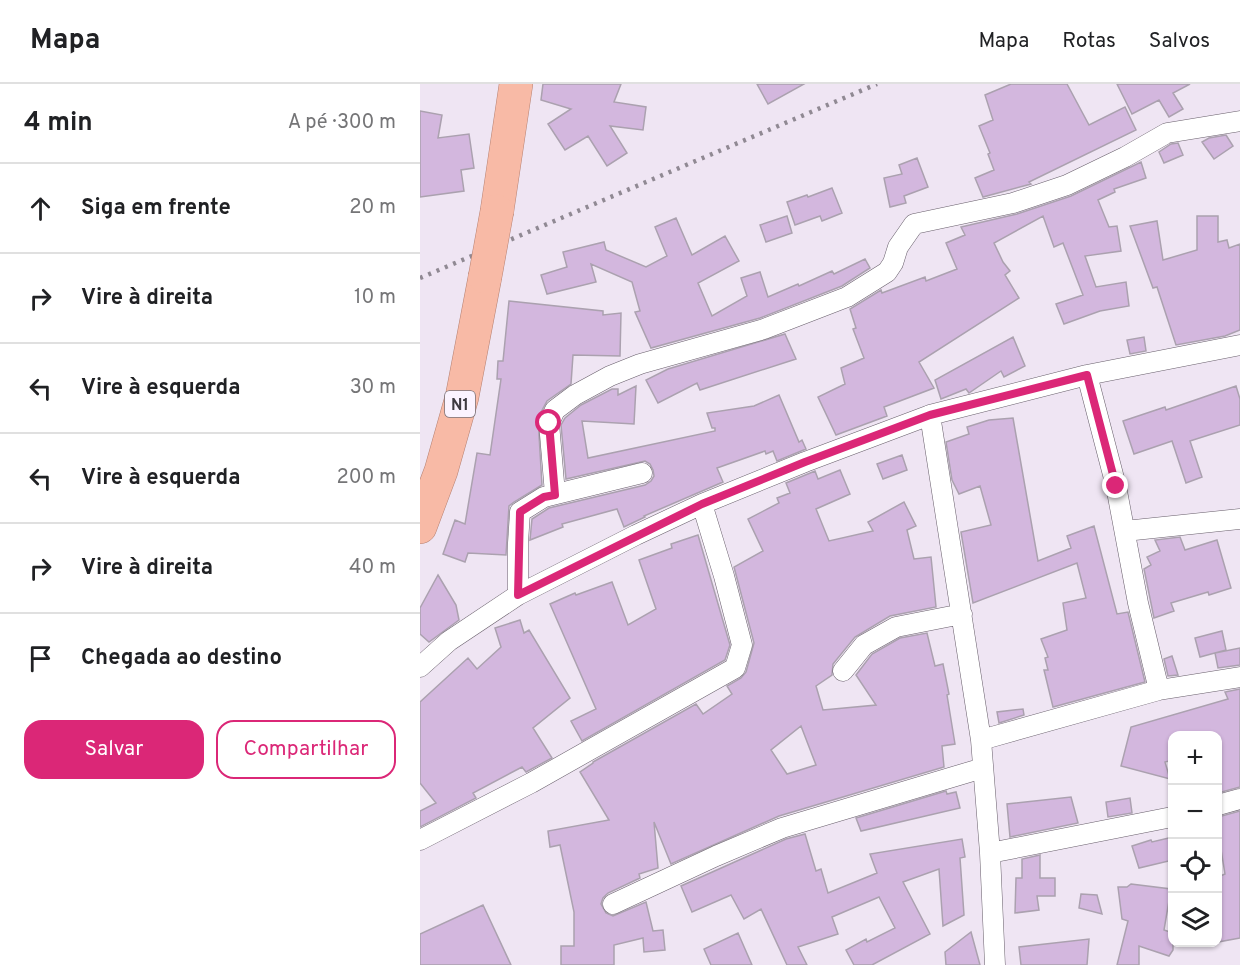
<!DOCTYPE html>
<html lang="pt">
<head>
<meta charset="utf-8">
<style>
  :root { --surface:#fff; --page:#f6f6f6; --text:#202124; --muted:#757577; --line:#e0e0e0; --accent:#db2777 }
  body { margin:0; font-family:Overpass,sans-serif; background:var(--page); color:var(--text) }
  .controls { position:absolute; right:18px; bottom:18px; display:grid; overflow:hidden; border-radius:12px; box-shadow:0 2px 4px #0004 }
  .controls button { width:54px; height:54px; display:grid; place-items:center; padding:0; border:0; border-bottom:2px solid var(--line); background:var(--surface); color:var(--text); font:30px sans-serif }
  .stop { position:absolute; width:18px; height:18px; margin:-14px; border:4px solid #db2777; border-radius:50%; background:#fff }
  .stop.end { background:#db2777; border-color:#fff; box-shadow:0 2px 6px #0008 }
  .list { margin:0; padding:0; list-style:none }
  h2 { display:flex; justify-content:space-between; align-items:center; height:78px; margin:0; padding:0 24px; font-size:26px }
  h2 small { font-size:20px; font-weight:400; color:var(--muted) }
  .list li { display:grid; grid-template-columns:39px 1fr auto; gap:18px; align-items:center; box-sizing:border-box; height:90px; padding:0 24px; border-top:2px solid var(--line) }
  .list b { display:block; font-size:22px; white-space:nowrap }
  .list em { font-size:20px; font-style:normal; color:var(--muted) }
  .actions { display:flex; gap:12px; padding:18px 24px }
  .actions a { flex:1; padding:14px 0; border:2px solid var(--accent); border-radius:18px; text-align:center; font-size:21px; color:var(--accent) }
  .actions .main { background:var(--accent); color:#fff }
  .icon { flex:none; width:33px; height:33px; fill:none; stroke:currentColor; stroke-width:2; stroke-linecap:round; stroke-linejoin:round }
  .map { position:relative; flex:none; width:820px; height:881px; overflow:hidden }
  header { display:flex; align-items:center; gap:36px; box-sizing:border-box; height:84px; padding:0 30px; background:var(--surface); border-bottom:2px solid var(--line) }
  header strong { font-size:28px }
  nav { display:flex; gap:33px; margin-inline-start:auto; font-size:21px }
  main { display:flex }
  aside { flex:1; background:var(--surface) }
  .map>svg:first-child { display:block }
  .building { fill:#d3b7de; stroke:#aba1af; stroke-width:1.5; fill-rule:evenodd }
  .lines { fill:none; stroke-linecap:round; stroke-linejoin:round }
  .minor-casing { stroke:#685f6b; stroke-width:21 }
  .trunk-casing { stroke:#b68273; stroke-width:34 }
  .minor { stroke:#fff; stroke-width:20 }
  .trunk { stroke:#f8baa6; stroke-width:33 }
  .rail { stroke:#908993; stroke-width:4.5; stroke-dasharray:3 6; stroke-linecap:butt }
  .trunk-bridge-casing { stroke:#b68273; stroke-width:34; stroke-linecap:butt }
  .trunk-bridge { stroke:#f8baa6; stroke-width:33 }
  .route { stroke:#db2777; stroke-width:8 }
  .labels { text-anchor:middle; stroke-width:6; stroke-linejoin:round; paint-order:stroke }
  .shield { fill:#fbf3ff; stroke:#777279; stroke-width:1.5 }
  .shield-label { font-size:16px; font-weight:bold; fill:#3e3a40 }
</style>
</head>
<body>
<header>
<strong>Mapa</strong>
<nav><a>Mapa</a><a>Rotas</a><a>Salvos</a></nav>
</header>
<main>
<aside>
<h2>4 min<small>A pé · 300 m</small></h2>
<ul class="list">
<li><svg class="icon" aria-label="ahead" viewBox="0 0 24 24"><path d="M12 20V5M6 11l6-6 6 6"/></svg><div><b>Siga em frente</b></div><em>20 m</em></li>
<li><svg class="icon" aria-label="right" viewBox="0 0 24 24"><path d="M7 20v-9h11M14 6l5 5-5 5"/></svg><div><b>Vire à direita</b></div><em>10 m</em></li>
<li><svg class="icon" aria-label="left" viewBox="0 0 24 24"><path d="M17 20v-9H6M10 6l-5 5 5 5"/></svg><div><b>Vire à esquerda</b></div><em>30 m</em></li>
<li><svg class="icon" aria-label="left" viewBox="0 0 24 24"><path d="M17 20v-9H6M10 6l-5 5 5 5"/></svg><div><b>Vire à esquerda</b></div><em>200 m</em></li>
<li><svg class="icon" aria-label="right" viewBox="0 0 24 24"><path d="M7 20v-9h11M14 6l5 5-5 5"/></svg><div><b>Vire à direita</b></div><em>40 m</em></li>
<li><svg class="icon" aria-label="arrive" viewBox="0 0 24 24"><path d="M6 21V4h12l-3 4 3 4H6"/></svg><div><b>Chegada ao destino</b></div></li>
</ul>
<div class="actions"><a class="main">Salvar</a><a>Compartilhar</a></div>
</aside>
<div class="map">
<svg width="820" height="881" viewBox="0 0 820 881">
  <rect width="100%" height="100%" fill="#efe5f3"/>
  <!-- building -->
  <path class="building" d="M123 0H201L194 18 226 23 223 46 190 42 207 69 187 82 168 52 145 66 128 40 151 25 121 16Z
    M337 0H384L348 20Z
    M591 0H647L669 41 705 23 716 46 609 98 611 100 563 113 555 94 574 86 568 70 570 69 559 42 573 36 565 11Z
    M697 0H770L753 9 763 25 749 33 739 16 712 30Z
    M0 27 22 31 18 54 49 50 54 84 41 86 44 107 0 113Z
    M806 51 813 62 794 75 782 58 789 54Z
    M758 59 763 71 744 79 739 68 751 60Z
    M497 74 508 103 484 112 486 119 470 123 464 94 482 90 479 81Z
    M721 78 726 94 694 105 695 108 678 116 689 143 697 142 701 167 665 172 676 203 706 198 709 222 680 227 644 240 636 220 663 211 643 159 634 163 623 132 574 159 583 178 590 187 585 191 599 214 499 278 514 304 464 323 467 332 416 351 398 313 425 300 421 284 444 274 433 245 436 244 430 225 461 206 462 209 505 193 506 197 537 185 526 159 545 151 541 143 597 130 651 112Z
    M412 104 422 129 402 137 400 132 375 141 367 118 387 111 388 113Z
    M367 132 372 149 346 158 340 141Z
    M777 132H798V158L807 156 809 164 820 160V246L805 252 756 261 737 203 733 204 710 142 737 137 743 176 777 166Z
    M256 134 272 171 305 152 319 177 278 199 292 232 327 212 321 194 340 188 348 213 378 200 379 202 412 187 414 190 445 175 450 184 422 202 340 234 231 264 215 228 220 227 212 198 171 180 176 198 127 210 121 191 147 183 143 168 184 158 186 166 226 183 247 172 235 143Z
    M89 217 183 227V231L201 229 200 272 153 271 151 300 127 317 118 334 122 401 94 418 89 422 86 471 48 469 45 478 23 470 35 436 45 440 57 369 70 371 81 295H77L78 277H83Z
    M365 250 376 275 280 306 277 299 238 319 226 296 248 285Z
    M593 253 605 282 584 293 581 287 549 309 546 305 521 315 515 296Z
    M724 253 726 267 710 270 707 256Z
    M216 302 214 340 162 337 168 374 295 347V344H292L287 329 334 322 359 311 379 358 382 356 386 365 357 377 353 367 346 370 345 367 297 384 303 398 224 432 225 433 204 443 197 425 142 440 143 443 110 456 112 435 129 424 225 401 231 397 234 392 233 386 230 380 225 377 146 395 141 341 145 334 161 321 192 305H198V311Z
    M816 302 820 315V341L770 357 782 393 766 399 752 357 714 370 703 337 745 323 746 326Z
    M593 334 618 477 651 464 647 452 674 442 697 530 708 528 725 598 633 623 624 586H628L625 574 628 573 621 555 647 546 643 519 666 514 657 479 553 519 541 448 571 441 560 402 539 410 532 396 526 358 549 350 547 343 569 336Z
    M482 371 487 386 463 395 457 380Z
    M420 386 430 410 396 425 409 457 453 447 448 438 484 418 496 442 487 446 494 475 511 473 516 523 470 532 435 553 413 580 412 591 396 602 403 626 456 621 436 591 452 570 480 554 507 549 515 582 523 580 529 610 527 611 535 660 522 662 524 683 359 732 251 780 234 738 238 784 219 790 220 794 188 809 183 814 181 820 186 829 193 832 226 818 233 847 243 846 245 866 224 868 223 854 194 861V881H141V862H154V828L140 761 130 763 128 747 189 736 160 688 173 679V678L276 620 283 630 312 610 307 602 321 594 326 588 334 559 314 483 343 467 328 435 359 419 357 414 370 409 366 399 395 387 398 395ZM381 642 396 681 367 690 351 666Z
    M278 451 310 561 305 576 162 657 151 637 176 625 130 520 155 509 156 511 192 498 208 541 236 525 219 476 252 464 251 460Z
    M760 453 765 466 797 456 811 504 789 511 788 508 751 519 754 527 734 534 724 485 731 481 727 473 740 467 735 456Z
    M18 491 36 521 39 536 9 558 0 550V524Z
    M100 536 104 549 109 546 150 614 113 644 132 674 106 688 102 683 53 709 56 714 0 743V727L16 719 0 699V618L48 574 57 585 81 563 75 544Z
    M802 547 806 566 780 573 775 554Z
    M820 564V581L798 584 795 569Z
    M752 572 758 591 748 592 744 575Z
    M820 605V703L798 709V651H753V676L745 678 750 695 701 682 711 643 808 615 805 608Z
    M603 625 604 631 579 639 577 628Z
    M526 707 527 710 536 708 540 724 441 747 436 734Z
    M651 713 658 739 590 753 587 720Z
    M710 714 712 729 688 733 686 718Z
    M820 727V854L798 858V793L805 790 798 747V733Z
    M385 750 396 787 401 785 408 809 457 789 450 770 542 755 545 773 540 774 544 831 523 842 519 785 483 798 510 850 452 881H434L426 866 446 855 447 858 475 844 459 813 412 833 418 850 378 863 387 881H367L341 825 324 835 311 811 272 828 261 802 366 755Z
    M753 753V776L719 784 712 762 731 756 732 758Z
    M620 771V794H635V812H617L619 826 595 829 596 794H602V775Z
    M711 800 751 805 744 846 753 849V866L749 872 719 862V881H697L708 837 702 835 698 803H707Z
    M661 810 677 811 682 830 659 824Z
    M63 821 91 881H0V850Z
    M551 848 560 881H526L525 868Z
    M318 849 332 881H291L284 865Z
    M669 855 667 881H601L599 863Z"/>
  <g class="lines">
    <!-- minor casing -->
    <g class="minor-casing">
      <path id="minor" d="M667 291 696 402 718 519 739 606
        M510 331 561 656 570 769 575 881
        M135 410 129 339 135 326 155 311 190 292 220 280 344 245 427 213 467 188 473 179 478 163 494 140 593 119 647 101 705 73 747 49 820 37
        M705 447 820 435
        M98 511V459L100 428 124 413 222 389
        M0 583 29 557 98 511 216 451 282 420 385 378 510 331 667 291 820 261
        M423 587 444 561 476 543 542 530
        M561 656 739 606 820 593
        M798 721 820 715
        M0 756 111 699 315 584 322 561 304 492 282 420
        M570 769 752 733
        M193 820 296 772 362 744 563 684"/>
    </g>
    <!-- trunk casing -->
    <g class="trunk-casing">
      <path id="trunk" d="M77 127 96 0
        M0 443 21 387 42 313 65 193"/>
    </g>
    <!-- minor -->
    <use href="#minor" class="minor"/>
    <!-- trunk -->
    <use href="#trunk" class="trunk"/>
    <!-- rail -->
    <path class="rail" d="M0 194 457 0"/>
    <!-- trunk-bridge casing -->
    <g class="trunk-bridge-casing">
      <path id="trunk-bridge" d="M65 193 77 127"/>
    </g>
    <!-- trunk-bridge -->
    <use href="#trunk-bridge" class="trunk-bridge"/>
  </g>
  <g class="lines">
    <!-- route -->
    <path class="route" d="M129 339 135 411 124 413 100 428 98 511 282 420 385 378 510 331 667 291 696 402"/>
  </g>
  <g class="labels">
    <!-- shield labels -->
    <rect class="shield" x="25" y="307" width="30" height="26" rx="4.5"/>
    <g class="shield-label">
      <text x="40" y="326">N1</text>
    </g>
  </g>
</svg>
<div class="controls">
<button>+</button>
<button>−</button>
<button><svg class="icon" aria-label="locate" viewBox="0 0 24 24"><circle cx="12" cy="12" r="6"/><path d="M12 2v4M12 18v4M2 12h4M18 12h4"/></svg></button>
<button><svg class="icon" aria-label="layers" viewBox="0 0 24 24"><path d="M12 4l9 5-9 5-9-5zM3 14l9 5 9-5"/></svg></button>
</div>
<div class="stop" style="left:129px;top:339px"></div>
<div class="stop end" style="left:696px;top:402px"></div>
</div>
</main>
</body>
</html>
